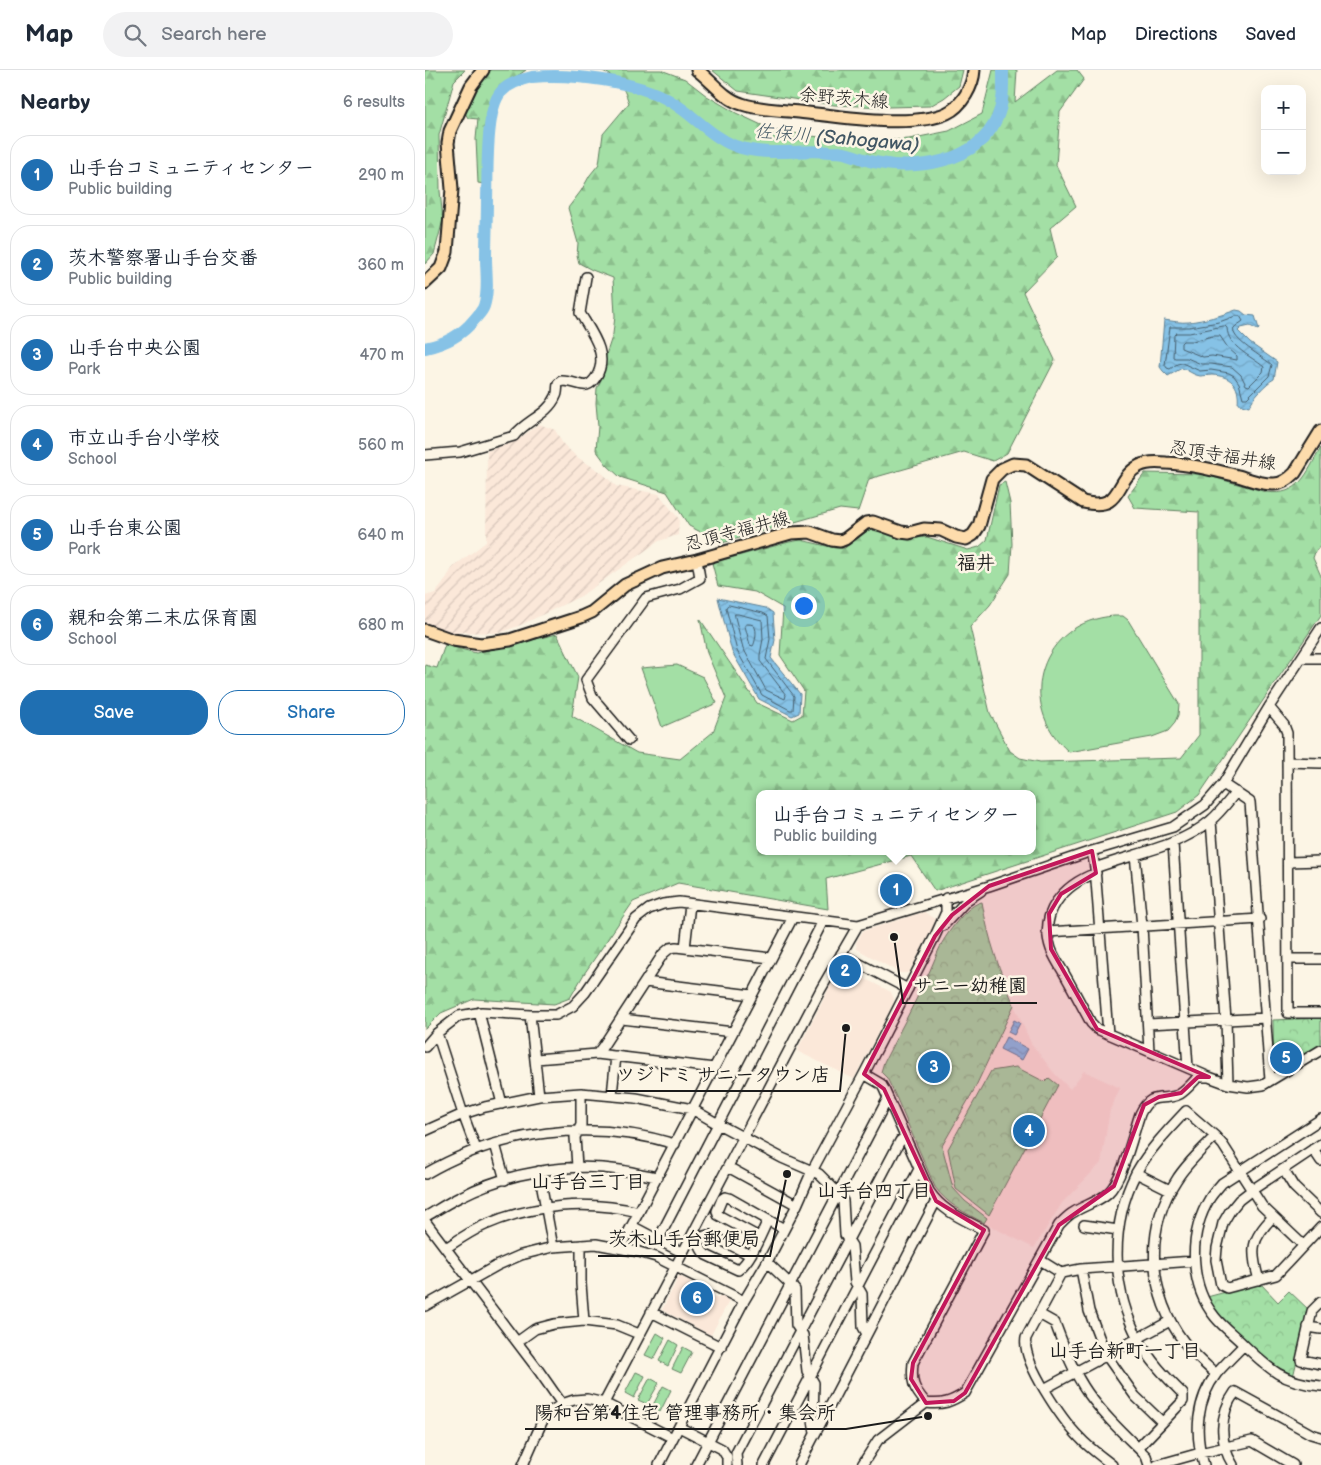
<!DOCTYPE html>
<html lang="en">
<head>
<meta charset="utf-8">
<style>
  :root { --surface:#fff; --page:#f2f2f3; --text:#1f2937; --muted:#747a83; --line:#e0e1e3; --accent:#1f6fb2 }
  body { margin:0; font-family:"Balsamiq Sans","Klee One",sans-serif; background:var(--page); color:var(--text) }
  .controls { position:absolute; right:15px; top:15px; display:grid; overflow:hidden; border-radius:10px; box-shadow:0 5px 20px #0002 }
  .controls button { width:45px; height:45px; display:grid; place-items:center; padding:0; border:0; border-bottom:1px solid var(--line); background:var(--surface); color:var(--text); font:25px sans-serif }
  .you { position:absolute; left:378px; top:535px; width:18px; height:18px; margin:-12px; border:4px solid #fff; border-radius:50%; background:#1a73e8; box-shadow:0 0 0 8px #1a73e833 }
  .badge { display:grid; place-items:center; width:32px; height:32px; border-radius:50%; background:var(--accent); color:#fff; font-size:16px; font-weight:700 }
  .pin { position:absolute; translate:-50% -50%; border:2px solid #fff; box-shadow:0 1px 5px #0006 }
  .popup { position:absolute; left:331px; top:720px; width:280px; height:65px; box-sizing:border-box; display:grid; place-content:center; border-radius:10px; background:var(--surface); filter:drop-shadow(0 1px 4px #0005); font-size:16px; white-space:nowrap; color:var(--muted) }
  .popup b { font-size:19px; color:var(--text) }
  .popup::after { content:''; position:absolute; left:50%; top:100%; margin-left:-10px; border:10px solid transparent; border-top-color:var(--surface) }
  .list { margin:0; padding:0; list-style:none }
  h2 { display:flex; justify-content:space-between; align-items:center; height:65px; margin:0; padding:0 20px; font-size:21px }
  h2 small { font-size:16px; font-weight:400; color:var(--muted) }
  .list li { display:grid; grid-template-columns:32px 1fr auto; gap:15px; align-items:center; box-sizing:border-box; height:80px; margin:0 10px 10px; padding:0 10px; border:1px solid var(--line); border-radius:20px }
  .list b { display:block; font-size:19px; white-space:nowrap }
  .list p { margin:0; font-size:16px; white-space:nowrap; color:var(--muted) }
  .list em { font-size:16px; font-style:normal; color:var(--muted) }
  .actions { display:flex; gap:10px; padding:15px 20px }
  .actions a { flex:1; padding:11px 0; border:1px solid var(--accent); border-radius:20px; text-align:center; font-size:18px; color:var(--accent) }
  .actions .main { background:var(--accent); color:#fff }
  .icon { flex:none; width:28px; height:28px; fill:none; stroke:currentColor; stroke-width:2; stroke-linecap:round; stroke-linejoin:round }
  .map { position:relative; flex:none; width:896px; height:1395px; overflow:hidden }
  header { display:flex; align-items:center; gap:30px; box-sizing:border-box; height:70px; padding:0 25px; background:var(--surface); border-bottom:1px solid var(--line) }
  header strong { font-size:24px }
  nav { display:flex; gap:28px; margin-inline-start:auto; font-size:18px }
  .search { width:350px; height:45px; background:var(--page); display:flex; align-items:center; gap:12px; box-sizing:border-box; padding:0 18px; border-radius:28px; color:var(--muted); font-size:19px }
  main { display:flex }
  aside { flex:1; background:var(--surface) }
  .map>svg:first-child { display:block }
  .built { fill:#fbe8d9 }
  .industrial { fill:url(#industrial-furrows) }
  .grass { fill:#a3dfa5; stroke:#607e60 }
  .forest { fill:url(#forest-firs); stroke:#607e60; fill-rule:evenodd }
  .park { fill:url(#park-crowns); stroke:#607e60 }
  .water { fill:url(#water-waves); stroke:#5c8095 }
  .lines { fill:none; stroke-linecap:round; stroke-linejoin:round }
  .shore { stroke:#465e6d; stroke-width:1 }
  .river { stroke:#86c2e6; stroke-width:12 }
  .minor-casing { stroke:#1c1c1c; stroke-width:12 }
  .major-casing { stroke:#1c1c1c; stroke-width:15 }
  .minor { stroke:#fcf5e5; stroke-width:9 }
  .major { stroke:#fddcac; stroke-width:11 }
  .marked { fill:#c2185b; fill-opacity:0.2; stroke:#c2185b; stroke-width:4; stroke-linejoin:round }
  .labels { text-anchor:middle; stroke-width:5; stroke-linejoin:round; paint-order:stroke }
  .street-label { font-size:18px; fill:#1c1c1c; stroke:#fcf5e5 }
  .water-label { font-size:19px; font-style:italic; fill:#415663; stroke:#fcf5e5 }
  .neighbourhood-label { font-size:19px; font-weight:bold; fill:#1c1c1c; stroke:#fcf5e5 }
  .leader { fill:none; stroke:#1c1c1c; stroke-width:2 }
  .callout-dot { fill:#1c1c1c; stroke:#fcf5e5; stroke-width:2 }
  .callout-label { font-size:19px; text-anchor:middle; font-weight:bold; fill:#1c1c1c; stroke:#fcf5e5; stroke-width:5; stroke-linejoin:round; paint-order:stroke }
</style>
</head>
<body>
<header>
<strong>Map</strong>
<div class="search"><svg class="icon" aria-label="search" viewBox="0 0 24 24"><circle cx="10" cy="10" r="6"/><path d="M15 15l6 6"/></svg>Search here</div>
<nav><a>Map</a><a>Directions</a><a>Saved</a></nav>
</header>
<main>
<aside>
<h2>Nearby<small>6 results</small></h2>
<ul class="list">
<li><span class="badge">1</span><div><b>山手台コミュニティセンター</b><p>Public building</p></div><em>290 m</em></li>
<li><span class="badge">2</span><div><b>茨木警察署山手台交番</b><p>Public building</p></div><em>360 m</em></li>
<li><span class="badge">3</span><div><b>山手台中央公園</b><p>Park</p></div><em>470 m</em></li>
<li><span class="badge">4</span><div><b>市立山手台小学校</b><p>School</p></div><em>560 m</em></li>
<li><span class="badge">5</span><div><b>山手台東公園</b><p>Park</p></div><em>640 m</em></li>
<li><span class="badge">6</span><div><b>親和会第二末広保育園</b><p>School</p></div><em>680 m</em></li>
</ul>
<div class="actions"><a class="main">Save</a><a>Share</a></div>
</aside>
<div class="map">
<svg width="896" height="1395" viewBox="0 0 896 1395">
  <defs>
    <pattern id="industrial-furrows" width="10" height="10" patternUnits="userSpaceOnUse" patternTransform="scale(1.25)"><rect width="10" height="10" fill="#fbe8d9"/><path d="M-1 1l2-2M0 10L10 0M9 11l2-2" fill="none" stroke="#d7c6ba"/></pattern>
    <pattern id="forest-firs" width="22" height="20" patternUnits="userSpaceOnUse" patternTransform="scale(1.25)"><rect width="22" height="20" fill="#a3dfa5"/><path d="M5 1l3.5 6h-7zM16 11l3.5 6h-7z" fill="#8cbf8d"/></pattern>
    <pattern id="park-crowns" width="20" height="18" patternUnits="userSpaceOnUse" patternTransform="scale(1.25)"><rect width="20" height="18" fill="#a3dfa5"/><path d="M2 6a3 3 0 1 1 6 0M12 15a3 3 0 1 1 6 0" fill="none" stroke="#8cbf8d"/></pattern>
    <pattern id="water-waves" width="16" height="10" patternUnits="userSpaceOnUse" patternTransform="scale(1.25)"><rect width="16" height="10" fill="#86c2e6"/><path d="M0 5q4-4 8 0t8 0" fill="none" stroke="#73a6c5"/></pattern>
  </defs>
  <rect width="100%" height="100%" fill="#fcf5e5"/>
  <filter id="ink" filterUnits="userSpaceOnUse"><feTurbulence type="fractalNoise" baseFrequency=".02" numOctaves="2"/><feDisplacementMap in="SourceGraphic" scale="10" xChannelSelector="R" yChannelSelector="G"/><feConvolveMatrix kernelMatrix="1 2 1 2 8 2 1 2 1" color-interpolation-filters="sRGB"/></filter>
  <g filter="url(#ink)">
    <!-- built -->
    <path class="built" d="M499 842 511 849 509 857 484 902 482 903H475L432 879 431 873 438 861Z
      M413 901 421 907 425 901 466 922 469 929 468 934 429 1009 372 981Z
      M589 935 606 973 629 1003 645 1019 659 1001 695 1018 685 1040 676 1093 637 1133 609 1178 559 1153 561 1148 540 1131 528 1118 517 1076 549 1020Z
      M254 1206 264 1211 267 1216 287 1227H298L304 1231 286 1265 237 1240Z"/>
    <!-- industrial -->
    <path class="industrial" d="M114 354 130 360 138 374 152 387 176 402 191 416 234 424 254 449 253 465 234 471 156 526 98 554 75 563 27 562 0 555V526L10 523 17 515 28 497 61 472 62 381 91 371Z"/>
    <!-- grass -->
    <path class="grass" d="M689 546H698L703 550 754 634 753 645 749 654 743 661 727 667 644 682C589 634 616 551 689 546Z
      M252 595 278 607 292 633 237 657 216 598Z
      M232 1263 240 1268 229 1289 220 1285Z
      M245 1270 253 1275 243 1296 234 1291Z
      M258 1277 267 1282 256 1303 247 1299Z
      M211 1302 220 1306 209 1328 200 1323Z
      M225 1308 234 1313 222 1334 213 1330Z
      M238 1316 246 1320 235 1342 227 1337Z"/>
    <!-- forest -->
    <path class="forest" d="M0 0H40L29 11 14 65 15 121 18 150 9 184 0 194Z
      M64 0H101C93 6 83 11 75 18 55 38 59 87 59 114L53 113 51 69 53 49 43 48 39 41 51 16Z
      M176 0H236L260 9 282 26 311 43 347 60 414 70 448 71 484 69 524 61 557 44 568 0H592L590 32 632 0H652L659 9 635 42 631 95 651 136 625 158 632 187 598 222 630 290 582 383 568 391 539 382 444 409 433 441 415 439 297 473 264 456 242 422 195 407 182 395 171 380 173 356 171 333 172 318 178 306 180 288 188 264 190 246 188 208 167 200 154 193 152 185 153 173 143 138 156 121 165 105 174 94 178 64 204 33C198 15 193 8 176 0Z
      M287 0H538L534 16 519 28 505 36 463 37 409 35 313 21Z
      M896 378V475L890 482 888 488 896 506V545L774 725 752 742 510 821 486 786 401 809 403 839 253 813 208 832 159 904 145 928 129 934 49 929 16 943 0 959V595L12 598 20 575 51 583 132 564 153 607 147 646 212 683 255 689 288 662 301 628 282 583 275 549 332 633 368 650 377 645 379 621 355 585 358 538 330 522 293 516 287 493 364 472 376 470 410 478H420L434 465 445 460 459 462 478 469 502 467 543 480 554 477 562 470 574 415 580 412 585 433 587 474 585 504 565 535 545 557 565 643 585 681 595 688 615 692 756 688 774 665V442L710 438 703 426 720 403 777 404 841 422C875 427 881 403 896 378ZM335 724H607V781H335Z"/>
    <!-- park -->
    <path class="park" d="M557 832C563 868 575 902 589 935L549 1020 517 1076 528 1118 540 1131 562 1148 559 1153C539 1142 523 1135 510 1117L472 1029 462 1008 456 1002 459 992C473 964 488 937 501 909 507 897 511 885 517 873 524 861 543 834 557 832Z
      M896 948V975L849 1001 848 950Z
      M591 997 620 1012 624 1008 633 1015 564 1145 531 1119 523 1079 566 1001Z
      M835 1213 853 1232 864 1221 884 1240 868 1307 847 1297 796 1250 782 1227Z"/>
    <!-- water -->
    <path class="water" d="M811 240 816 241 821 245 830 246 834 259 833 260 825 256 816 258 813 261 825 273 852 292 849 309C841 313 827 328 824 337L813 334C815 314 805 306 787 305 783 305 779 306 775 306 768 305 763 300 757 298L743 306 738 301 735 297 739 250C747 251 756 253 764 252 780 250 795 246 811 240Z
      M293 528 341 538 348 543 350 570 346 588 375 624 374 643 367 646 334 629 307 582Z
      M589 950 595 953 589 965 583 962Z
      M581 967 603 979 597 990 575 979Z"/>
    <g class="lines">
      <!-- shore -->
      <path class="shore" d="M811 246H815L818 251C816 253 811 255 809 258 804 269 840 288 847 295L844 306 822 328H818L814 313 809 306 804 303 786 300 775 301 757 293 752 294 745 299 742 298 740 295 745 257H764L794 252Z
        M800 256 802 258C803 277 826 286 839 297L838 302 824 316 821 315 816 305 807 297 786 294H776L762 288H750L748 287 749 265 751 263H764Z
        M788 266H795L803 278 812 286V290L787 286 778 287 756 278V273L758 271H767Z
        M304 535 338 543 343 546 345 569 341 589 369 626 368 640H365L337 625 312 581 301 538 302 536Z
        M310 544H313L337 550 338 569 335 585V591L361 625 360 629 341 620 318 578 310 547Z
        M321 554C323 554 328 554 329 556 333 560 330 573 328 576L325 575 320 556Z"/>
      <!-- river -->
      <path class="river" d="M0 278C20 274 36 266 49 250 52 246 57 242 59 236 64 221 61 203 61 188 61 168 62 149 62 130 63 107 60 39 76 22 83 14 98 9 107 7 145 3 212 11 245 31 268 44 285 66 310 76 341 87 374 79 406 82 411 82 415 82 419 83 429 85 439 90 449 92 492 101 552 93 572 48 579 32 578 17 578 0"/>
      <!-- minor casing -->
      <g class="minor-casing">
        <path id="minor" d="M0 385 35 382 89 366C100 351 123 345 131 326 133 323 132 318 133 314L136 311C145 310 158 317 162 315 166 314 169 310 171 307 185 285 166 262 155 243L161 207
          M877 588H896
          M844 637 859 655 862 663 863 943H896
          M204 670 168 628 161 610 221 528 255 519 275 508 272 490
          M862 692 896 693
          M798 714 825 732 845 1010
          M786 751 801 950 803 1014
          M748 773 763 998
          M667 781 670 798 683 964
          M710 785 717 856 724 981
          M863 792 896 791
          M670 798C707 784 754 777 785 751 795 743 803 732 811 722
          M671 803C639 815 613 842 626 879 629 887 634 895 639 903 648 919 657 936 666 953L672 959 784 1007 803 1014 823 1017 838 1015 896 980
          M518 856 542 830 556 821
          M622 862 835 849
          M260 878 265 834
          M416 884 483 919
          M864 889H896
          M220 912 327 925
          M54 942 77 1034
          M105 945 114 1026
          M197 949 308 962
          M723 954 841 948
          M12 963 38 1044 51 1079
          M0 977 12 963 34 946 57 942 105 945H131L148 936 160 923 211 849 224 839 238 834 254 832 433 855 564 816 667 781 748 757 780 735 798 714 844 637 896 558
          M172 984 289 998
          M111 989 172 984 178 976 238 884 245 878 251 877 346 888
          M439 1004 456 1014 459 1019 504 1121C518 1142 538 1149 559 1160L488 1293C486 1312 488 1318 501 1333 518 1335 526 1332 540 1323L634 1155C639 1150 643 1145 649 1142 660 1135 673 1132 683 1123 698 1109 708 1064 715 1044 727 1019 738 1033 755 1024 762 1020 768 1012 773 1007H784
          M187 1025 191 986
          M896 1049 797 1113C793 1118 788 1123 785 1128 763 1164 764 1215 790 1247 798 1257 809 1265 818 1274 845 1300 857 1312 896 1316
          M0 1061 38 1044 60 1037 114 1026 156 1023 211 1028 267 1039 293 1054 357 1088 394 1104 413 1123 418 1131 420 1165 427 1176 430 1212 437 1224 438 1257 442 1264
          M790 1066C777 1080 762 1093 752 1109 719 1159 723 1225 759 1272 768 1284 780 1294 791 1304
          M70 1074 80 1110
          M896 1074 827 1120 814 1130 805 1141 798 1153 792 1178 791 1190 796 1215 802 1218 851 1205 896 1157
          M888 1079 896 1091
          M152 1097 150 1067 156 1055V1023
          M303 1097 372 1135
          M858 1099 869 1117 896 1143
          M114 1101 128 1177
          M711 1103 745 1120
          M0 1104C75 1060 166 1049 250 1074
          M0 1147C12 1140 24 1132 37 1126 81 1103 145 1092 195 1100 207 1102 220 1105 233 1107
          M0 1151 114 1301 137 1334
          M659 1155 693 1160
          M207 1156 258 1183
          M334 1167 293 1145 292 1141 297 1129 300 1127 304 1128 359 1159
          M233 1170 398 851
          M156 1175V1214L159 1251
          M21 1178C33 1170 46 1161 60 1155 108 1134 164 1130 214 1142
          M195 1178 368 847
          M325 1185 286 1165C272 1164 272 1178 281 1185L313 1200C326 1191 336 1164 343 1150
          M615 1190 636 1203
          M342 1192 363 1212 370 1220 371 1255 378 1265 382 1301 389 1313 388 1350 390 1363
          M656 1199 664 1241 681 1285 710 1326 737 1352
          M834 1210C825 1180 826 1169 848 1147
          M896 1232 887 1241 876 1290 896 1294
          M0 1236 73 1195 96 1185 128 1177 171 1174 214 1182 231 1187 319 1231
          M226 1242 296 1277
          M614 1244 630 1253C639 1277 648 1302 663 1323 680 1347 701 1366 721 1386L724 1395
          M883 1257 896 1259
          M92 1272 110 1259 129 1254 159 1251 192 1255 214 1264
          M619 1319 745 1251
          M179 1333 396 919 433 855
          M254 1357 297 1379 302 1387V1395
          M713 1378 758 1331V1324C741 1307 724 1290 713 1268 686 1218 685 1154 711 1103 724 1080 743 1060 761 1041L790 1066 798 1075 837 1136 878 1175
          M98 1395 117 1352 126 1341 137 1334 149 1330 162 1329 179 1333 248 1368
          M234 1395 319 1231 342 1192 372 1135 387 1101 439 1004 510 866 521 842V828
          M271 1395 463 1028
          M312 1395 311 1383 475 1071 480 1067
          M339 1395 494 1099
          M374 1395 511 1131
          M437 1395 453 1370 501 1333
          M687 1395C676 1386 664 1378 655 1368 638 1351 596 1291 601 1268L636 1203 656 1199 769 1191
          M732 1395 775 1383 827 1371 868 1395
          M779 1395C769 1364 771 1330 792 1303 801 1293 810 1284 819 1275
          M808 1395C794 1373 794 1344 810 1322L879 1360 886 1364 896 1367"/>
      </g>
      <!-- major casing -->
      <g class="major-casing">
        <path id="major" d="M272 0C287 11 299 29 317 34 335 40 356 40 374 42 413 46 487 59 522 43 537 36 548 16 549 0
          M0 213 16 198 22 182 27 119 23 73 25 61 46 16 58 0
          M0 560 28 570 56 574 85 570 156 547 167 542 200 515 237 498 272 490 366 463 385 462 407 470 415 471 420 469 441 453 448 452 476 462 484 463 499 459 516 460 531 467 541 469 548 465 554 456 567 409 577 399 588 394 601 395 658 432C699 442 688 410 714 396 721 392 732 392 741 393 765 394 789 400 813 406 823 409 835 414 847 414 856 415 863 410 870 403L896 361"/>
      </g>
      <!-- minor -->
      <use href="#minor" class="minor"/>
      <!-- major -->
      <use href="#major" class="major"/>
    </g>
  </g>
  <!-- marked area -->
  <path class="marked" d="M667 781 671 803 636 824 624 844 626 879 672 959 784 1007H773L756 1023 734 1027 719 1035 689 1116 634 1155 540 1323 529 1331 501 1333 486 1309 488 1293 559 1160 511 1131 459 1019 439 1004 510 866 527 845 564 816Z"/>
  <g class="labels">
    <!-- street labels -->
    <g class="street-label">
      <text transform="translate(419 28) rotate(5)" y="6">余野茨木線</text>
      <text transform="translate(798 385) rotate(9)" y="6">忍頂寺福井線</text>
      <text transform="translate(312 461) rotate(-15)" y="6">忍頂寺福井線</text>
    </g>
    <!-- water labels -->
    <g class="water-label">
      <text transform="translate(412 67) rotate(5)" y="7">佐保川 (Sahogawa)</text>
    </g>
    <!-- neighbourhood labels -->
    <g class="neighbourhood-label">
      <text x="551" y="499">福井</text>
      <text x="163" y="1118">山手台三丁目</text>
      <text x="449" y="1127">山手台四丁目</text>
      <text x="700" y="1287">山手台新町一丁目</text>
    </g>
  </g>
  <!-- callouts -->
  <path class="leader" d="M469 867L478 933H612M421 958L415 1021H181M362 1104L345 1186H173M503 1346L421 1359H100"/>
  <g class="callout-dot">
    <circle cx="469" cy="867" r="5"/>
    <circle cx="421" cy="958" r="5"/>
    <circle cx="362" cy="1104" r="5"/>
    <circle cx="503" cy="1346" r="5"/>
  </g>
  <g class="callout-label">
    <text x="545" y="922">サニー幼稚園</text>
    <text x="298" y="1011">ツジトミ サニータウン店</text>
    <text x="259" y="1175">茨木山手台郵便局</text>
    <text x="260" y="1349">陽和台第4住宅 管理事務所・集会所</text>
  </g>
</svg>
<div class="controls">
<button>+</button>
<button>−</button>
</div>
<div class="you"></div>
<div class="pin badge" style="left:471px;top:820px">1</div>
<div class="popup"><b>山手台コミュニティセンター</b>Public building</div>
<div class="pin badge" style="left:420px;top:901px">2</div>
<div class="pin badge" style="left:509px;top:997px">3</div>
<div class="pin badge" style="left:604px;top:1061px">4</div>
<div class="pin badge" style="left:861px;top:988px">5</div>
<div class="pin badge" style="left:272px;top:1228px">6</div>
</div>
</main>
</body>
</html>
